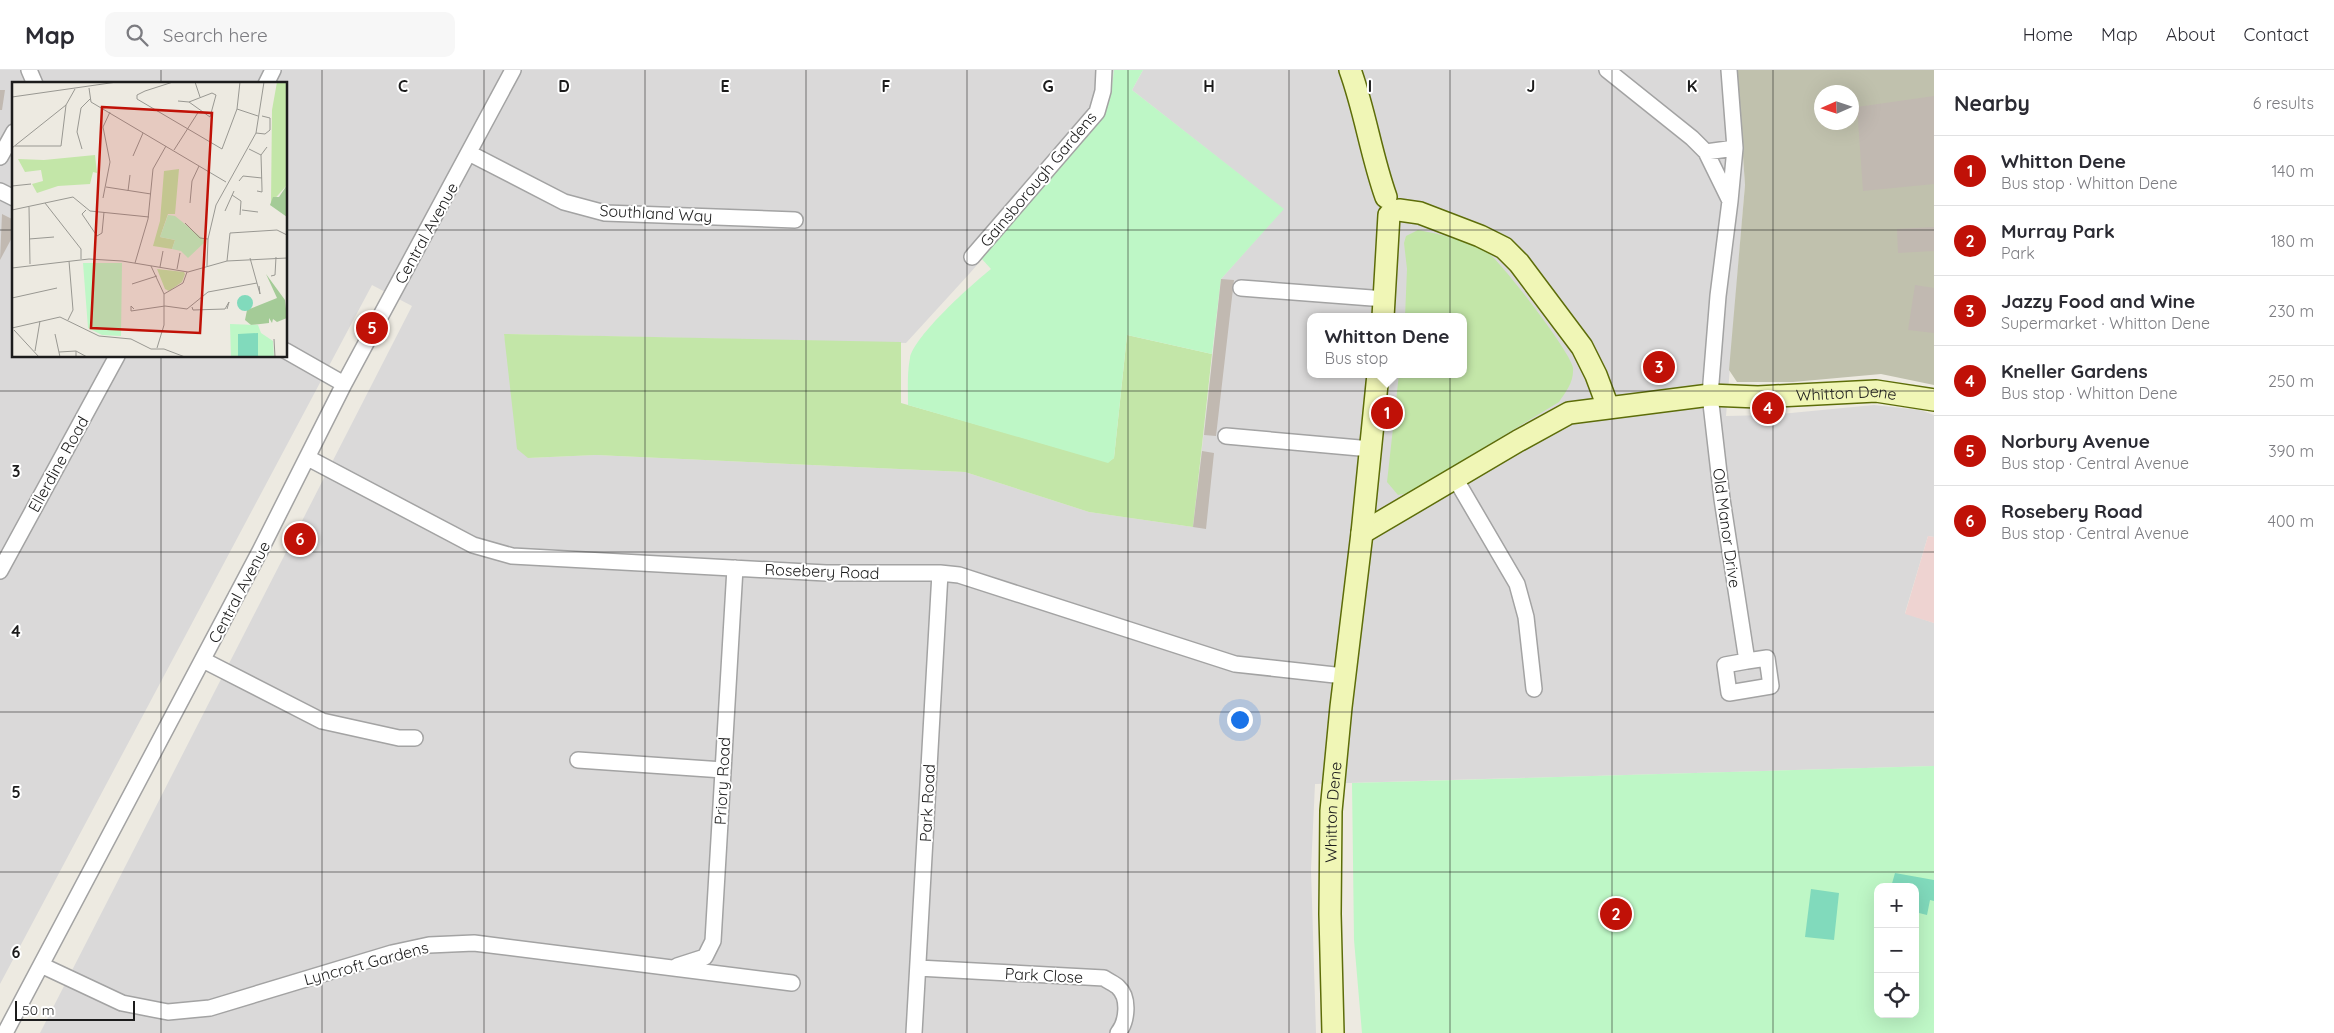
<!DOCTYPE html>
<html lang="en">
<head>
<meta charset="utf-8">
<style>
  :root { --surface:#fff; --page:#f7f7f7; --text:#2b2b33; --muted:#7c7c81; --line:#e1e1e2; --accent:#c01107 }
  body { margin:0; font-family:Quicksand,sans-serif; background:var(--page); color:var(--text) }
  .controls { position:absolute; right:15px; bottom:15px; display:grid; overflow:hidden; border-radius:10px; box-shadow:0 5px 20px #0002 }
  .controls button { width:45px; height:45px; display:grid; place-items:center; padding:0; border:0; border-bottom:1px solid var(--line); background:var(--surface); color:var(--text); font:25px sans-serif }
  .compass { position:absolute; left:1814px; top:15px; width:45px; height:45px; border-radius:50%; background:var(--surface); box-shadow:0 5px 20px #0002; rotate:267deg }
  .scale { position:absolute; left:15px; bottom:12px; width:120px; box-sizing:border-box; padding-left:5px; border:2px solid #1c1c1c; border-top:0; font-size:14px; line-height:18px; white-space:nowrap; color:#1c1c1c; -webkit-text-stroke:4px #fff; paint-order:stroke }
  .you { position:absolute; left:1239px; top:649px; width:18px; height:18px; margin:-12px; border:4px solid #fff; border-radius:50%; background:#1a73e8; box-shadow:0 0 0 8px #1a73e833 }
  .badge { display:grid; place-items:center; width:32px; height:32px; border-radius:50%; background:var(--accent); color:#fff; font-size:16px; font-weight:700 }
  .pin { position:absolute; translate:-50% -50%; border:2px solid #fff; box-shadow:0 1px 5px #0006 }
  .popup { position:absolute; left:1307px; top:243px; width:160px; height:65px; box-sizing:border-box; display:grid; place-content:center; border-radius:10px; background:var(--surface); filter:drop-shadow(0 1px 4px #0005); font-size:16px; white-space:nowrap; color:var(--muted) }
  .popup b { font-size:19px; color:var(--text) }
  .popup::after { content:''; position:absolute; left:50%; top:100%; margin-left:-10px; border:10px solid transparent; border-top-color:var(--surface) }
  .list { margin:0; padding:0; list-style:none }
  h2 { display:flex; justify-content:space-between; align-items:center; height:65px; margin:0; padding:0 20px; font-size:21px }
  h2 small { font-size:16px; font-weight:400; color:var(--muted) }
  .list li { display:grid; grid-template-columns:32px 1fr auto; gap:15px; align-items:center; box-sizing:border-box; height:70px; padding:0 20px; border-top:1px solid var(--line) }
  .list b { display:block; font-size:19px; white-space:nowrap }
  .list p { margin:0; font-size:16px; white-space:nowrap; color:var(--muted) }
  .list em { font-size:16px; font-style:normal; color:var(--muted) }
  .icon { flex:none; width:28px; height:28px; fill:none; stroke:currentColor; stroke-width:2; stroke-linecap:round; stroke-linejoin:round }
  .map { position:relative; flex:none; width:1934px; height:963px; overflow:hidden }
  header { display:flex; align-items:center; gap:30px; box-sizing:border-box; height:70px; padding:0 25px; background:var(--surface); border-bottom:1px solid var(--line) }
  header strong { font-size:24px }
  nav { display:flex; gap:28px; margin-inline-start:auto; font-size:18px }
  .search { width:350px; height:45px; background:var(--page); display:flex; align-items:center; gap:12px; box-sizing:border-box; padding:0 18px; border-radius:10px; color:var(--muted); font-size:19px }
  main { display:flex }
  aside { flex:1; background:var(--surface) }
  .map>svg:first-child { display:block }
  .residential { fill:#dad9d9; fill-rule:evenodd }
  .commercial { fill:#eed3d1 }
  .construction { fill:#c0c1ad; fill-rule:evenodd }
  .grass { fill:#c3e6a8 }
  .park { fill:#bef7c6; fill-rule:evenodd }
  .pitch { fill:#81dabc }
  .building { fill:#c1b9b1 }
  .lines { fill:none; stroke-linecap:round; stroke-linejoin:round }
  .street-casing { stroke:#a3a3a3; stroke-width:18 }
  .secondary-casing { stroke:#5d6d09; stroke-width:24 }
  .street { stroke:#fff; stroke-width:15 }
  .secondary { stroke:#f0f6b6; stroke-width:21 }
  .grid { fill:none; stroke:#1c1c1c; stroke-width:1; stroke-opacity:0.55 }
  .labels { text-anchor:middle; stroke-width:4; stroke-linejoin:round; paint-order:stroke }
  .street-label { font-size:16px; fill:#1c1c1c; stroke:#fff }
  .inset-road { fill:none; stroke:#999892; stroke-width:1 }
  .view { fill:#c01107; fill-opacity:0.15; stroke:#c01107; stroke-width:2.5 }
  .inset-edge { fill:none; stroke:#1c1c1c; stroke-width:2.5 }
  .grid-label { font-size:16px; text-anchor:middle; font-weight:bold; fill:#1c1c1c; stroke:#fff; stroke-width:4; stroke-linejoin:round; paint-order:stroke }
</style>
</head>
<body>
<header>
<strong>Map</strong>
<div class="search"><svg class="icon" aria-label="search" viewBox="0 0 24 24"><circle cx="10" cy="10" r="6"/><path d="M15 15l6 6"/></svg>Search here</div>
<nav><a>Home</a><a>Map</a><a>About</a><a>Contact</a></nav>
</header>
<main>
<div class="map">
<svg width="1934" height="963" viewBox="0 0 1934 963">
  <rect width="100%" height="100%" fill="#edeae1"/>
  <!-- residential -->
  <path class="residential" d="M0 0H1114L1111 24 1104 47 970 203 906 273 504 264 528 388 596 385 965 402 1089 442 1193 457 1221 209 1283 139 1132 20 1143 0H1737L1745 115 1726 346 1770 345 1874 335 1920 340 1934 345V467L1928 466 1905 543 1934 553V696L1315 714 1311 799 1316 963H40L412 236 372 215 0 914ZM14 14H286V286H14ZM1311 247H1463V304H1311Z"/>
  <!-- commercial -->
  <path class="commercial" d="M1928 466 1934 467V553L1905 544Z"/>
  <!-- construction -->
  <path class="construction" d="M1737 0H1934V315L1881 304 1793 312H1737L1729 300 1745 115ZM1822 22H1852V52H1822Z"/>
  <!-- grass -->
  <path class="grass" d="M1418 160C1441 164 1466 171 1487 182 1500 190 1572 284 1573 298 1574 312 1566 322 1559 332L1409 423 1398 425 1387 412 1399 304H1463V247H1405L1407 199 1404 173 1406 166Z
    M504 264 901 272V333L1108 392 1114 388 1127 265 1212 284 1193 457 1089 442 965 402 596 385 528 388 517 379Z"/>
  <!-- park -->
  <path class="park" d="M1114 0H1143L1132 20 1284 139 1221 209 1212 284 1127 265 1114 388 1108 393 908 335C908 320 907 303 910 288 914 266 972 214 991 199L981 188 1104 47 1111 24Z
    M1934 696V963H1362L1354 870 1352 713ZM1878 817H1915V944H1878Z"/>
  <!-- pitch -->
  <path class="pitch" d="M1895 803 1934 810V831L1930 830 1927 845 1915 842V817H1891Z
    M1811 819 1839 823 1834 870 1805 867Z"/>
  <!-- building -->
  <path class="building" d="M0 20H5L2 40H0Z
    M1934 26V114L1863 121 1857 37Z
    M2 144 14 150V164L0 190Z
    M1934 157V181L1898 183 1897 159Z
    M1221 209 1234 210 1216 366 1204 365Z
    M1915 215 1934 218V263L1908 260Z
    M1664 285 1667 308 1654 309 1651 286Z
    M1202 381 1214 383 1206 459 1193 457Z"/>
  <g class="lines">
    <!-- street casing -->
    <g class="street-casing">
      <path id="street" d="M29 0 35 14
        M1607 0 1692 68 1706 82 1730 131 1718 226 1710 325 1722 429 1747 591 1767 588 1771 616 1729 623 1725 595 1747 591
        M266 14 273 0
        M1706 82 1735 78 1729 0
        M469 83 564 132 605 143 795 150
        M0 87 14 62
        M0 121 14 128
        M1730 131 1735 78
        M972 187 1097 42 1103 21 1104 0
        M1241 218 1385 229
        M286 281 344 314
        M1226 366 1371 379
        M308 388 473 475 512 486 826 503H940L959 505 1235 594 1344 606
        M1455 408 1517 514 1526 547 1534 619
        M0 501 117 286
        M203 590 322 651 399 668H415
        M578 690 723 700
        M41 895 122 933 168 942 210 938 392 883 429 875 474 873 792 913
        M677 896 705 887 713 871 735 498
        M918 898 1104 908C1108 911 1115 914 1118 917 1130 928 1127 952 1118 963
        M5 963 260 481 344 314 513 0
        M914 963 940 503"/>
    </g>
    <!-- secondary casing -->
    <g class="secondary-casing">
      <g id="secondary">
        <path d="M1350 0C1365 41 1371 85 1386 127"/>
        <path d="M1399 140 1420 143 1480 166 1504 178 1519 193 1582 277 1596 305 1608 337"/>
        <path d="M1383 247 1389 145"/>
        <path id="s1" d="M1362 463 1518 371 1569 343 1710 325 1758 327 1876 321 1934 330"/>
        <path id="s2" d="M1333 963 1330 844 1331 741 1341 637 1362 463 1378 304"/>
      </g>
    </g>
    <!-- street -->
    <use href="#street" class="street"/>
    <!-- secondary -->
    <use href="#secondary" class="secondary"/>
  </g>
  <!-- grid -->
  <path class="grid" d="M161 0V14M322 0V963M484 0V963M645 0V963M806 0V963M967 0V963M1128 0V963M1289 0V963M1450 0V963M1612 0V963M1773 0V963M0 160H14M286 160H1934M161 286V963M0 321H1934M0 482H1934M0 642H1934M0 802H1934"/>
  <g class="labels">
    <!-- street labels -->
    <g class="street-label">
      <text transform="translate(1038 109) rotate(-50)" y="6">Gainsborough Gardens</text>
      <text transform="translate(656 143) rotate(3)" y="6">Southland Way</text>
      <text transform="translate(426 163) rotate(-61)" y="6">Central Avenue</text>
      <text dy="6" stroke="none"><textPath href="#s1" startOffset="518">Whitton Dene</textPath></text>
      <text transform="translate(58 394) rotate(-61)" y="6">Ellerdine Road</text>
      <text transform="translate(1727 458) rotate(82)" y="6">Old Manor Drive</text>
      <text transform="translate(822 501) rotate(2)" y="6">Rosebery Road</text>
      <text transform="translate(239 522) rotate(-62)" y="6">Central Avenue</text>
      <text transform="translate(722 711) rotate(-87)" y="6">Priory Road</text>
      <text transform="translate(927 733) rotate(-87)" y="6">Park Road</text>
      <text dy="6" stroke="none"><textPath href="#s2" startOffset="221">Whitton Dene</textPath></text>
      <text transform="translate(366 893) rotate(-15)" y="6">Lyncroft Gardens</text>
      <text transform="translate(1044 905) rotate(3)" y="6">Park Close</text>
    </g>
  </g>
  <!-- overview -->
  <g transform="translate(12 12)">
    <rect width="275" height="275" fill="#edeae1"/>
    <path d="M265 0H275V103L259 121 260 28ZM83 73 85 91 81 90 78 102 46 104 25 111 20 102 31 99 29 88 13 90 6 77 32 78ZM167 87 163 132H156L148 155 163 158 160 167 141 164 148 139 152 89ZM145 187 172 190 173 192 170 200 157 209 153 207Z" fill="#c3e6a8"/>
    <path d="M275 103V135L258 123 261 115H267ZM254 192 273 218 275 236 265 240 261 237 260 241 257 236V241L239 243 233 238 235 228 265 216Z" fill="#a4cb97"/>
    <path d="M156 133 163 134 194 159 176 176 169 169 160 167 163 158 148 155ZM71 181H110L109 254 90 253 76 246ZM218 242 246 243 249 251 261 259 262 275H219Z" fill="#bef7c6"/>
    <path d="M225 221a8 8 0 1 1 16 0a8 8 0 1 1-16 0ZM246 251V275H226V252Z" fill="#81dabc"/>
    <path class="inset-road" d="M161 0 133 9 125 13V17L210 67 225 27 228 0M183 0 188 15M77 6 79 20 214 100M0 15 105 0M166 19 177 20 198 35 204 13 200 11 177 20M225 27 246 34M244 51 253 52 258 48V36L250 34M3 64H49L54 23M0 66 54 23 63 7M70 67 65 50 69 26 78 17M237 67 249 73 255 65M162 68 187 29M121 74 131 51M227 99 231 94 250 96M0 104 19 102M94 105 139 112M116 109 118 93M245 109 250 110V107L249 73M220 113 229 119 228 133M91 116 98 80 91 45 98 30M33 121 69 167V177M178 121 180 99 187 84M17 125 18 182M0 128 61 115 78 129 137 135M74 128 70 132 85 154 90 151 92 130M230 128 246 130M213 129 222 109M173 141 188 156 196 157M17 157 42 155M238 176 248 212 247 204M215 179 218 151 265 148 275 153M123 181 136 137 141 87 154 64M139 184 152 212V243L145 266M195 184 196 157 204 123 244 51 252 0M148 185 151 169M0 186 77 177 110 179 176 190 215 179 275 176M165 187 168 171M259 194 263 193 264 175M120 202 145 194M152 212 171 201 175 190M0 216 45 206M180 225 181 228 213 227 217 220 215 227M122 227 119 224V229L153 224 175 227 196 210 245 201M56 238 61 228 57 179M0 246 48 235 87 254 119 257 139 267H152L173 275M2 248 27 275M43 252 48 275M262 257 263 275M23 269 28 239M47 270 64 269M64 275V269L75 275"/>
    <path class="view" d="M90 25 200 31 188 251 79 246Z"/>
    <rect width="275" height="275" class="inset-edge"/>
  </g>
  <g class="grid-label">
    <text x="403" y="22">C</text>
    <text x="564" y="22">D</text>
    <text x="725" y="22">E</text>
    <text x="886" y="22">F</text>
    <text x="1048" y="22">G</text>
    <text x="1209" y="22">H</text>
    <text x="1370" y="22">I</text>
    <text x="1531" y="22">J</text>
    <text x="1692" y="22">K</text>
    <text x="16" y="407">3</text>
    <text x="16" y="567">4</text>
    <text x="16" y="728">5</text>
    <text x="16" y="888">6</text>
  </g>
</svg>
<div class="controls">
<button>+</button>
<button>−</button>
<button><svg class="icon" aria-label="locate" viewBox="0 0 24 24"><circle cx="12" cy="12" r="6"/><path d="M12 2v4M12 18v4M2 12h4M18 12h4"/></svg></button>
</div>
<svg class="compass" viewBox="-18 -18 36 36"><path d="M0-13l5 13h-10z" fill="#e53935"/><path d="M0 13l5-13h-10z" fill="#7c7c81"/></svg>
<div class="scale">50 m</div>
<div class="you"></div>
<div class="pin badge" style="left:1387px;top:343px">1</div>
<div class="popup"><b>Whitton Dene</b>Bus stop</div>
<div class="pin badge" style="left:1616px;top:844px">2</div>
<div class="pin badge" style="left:1659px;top:297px">3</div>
<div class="pin badge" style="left:1768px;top:338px">4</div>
<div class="pin badge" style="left:372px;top:258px">5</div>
<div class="pin badge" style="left:300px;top:469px">6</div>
</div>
<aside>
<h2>Nearby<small>6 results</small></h2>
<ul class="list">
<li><span class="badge">1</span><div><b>Whitton Dene</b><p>Bus stop · Whitton Dene</p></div><em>140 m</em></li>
<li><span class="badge">2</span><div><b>Murray Park</b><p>Park</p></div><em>180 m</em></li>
<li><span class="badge">3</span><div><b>Jazzy Food and Wine</b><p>Supermarket · Whitton Dene</p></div><em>230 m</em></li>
<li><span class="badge">4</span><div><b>Kneller Gardens</b><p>Bus stop · Whitton Dene</p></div><em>250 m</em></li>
<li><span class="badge">5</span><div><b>Norbury Avenue</b><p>Bus stop · Central Avenue</p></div><em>390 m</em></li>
<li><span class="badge">6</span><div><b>Rosebery Road</b><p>Bus stop · Central Avenue</p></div><em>400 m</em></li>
</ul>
</aside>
</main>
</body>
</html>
